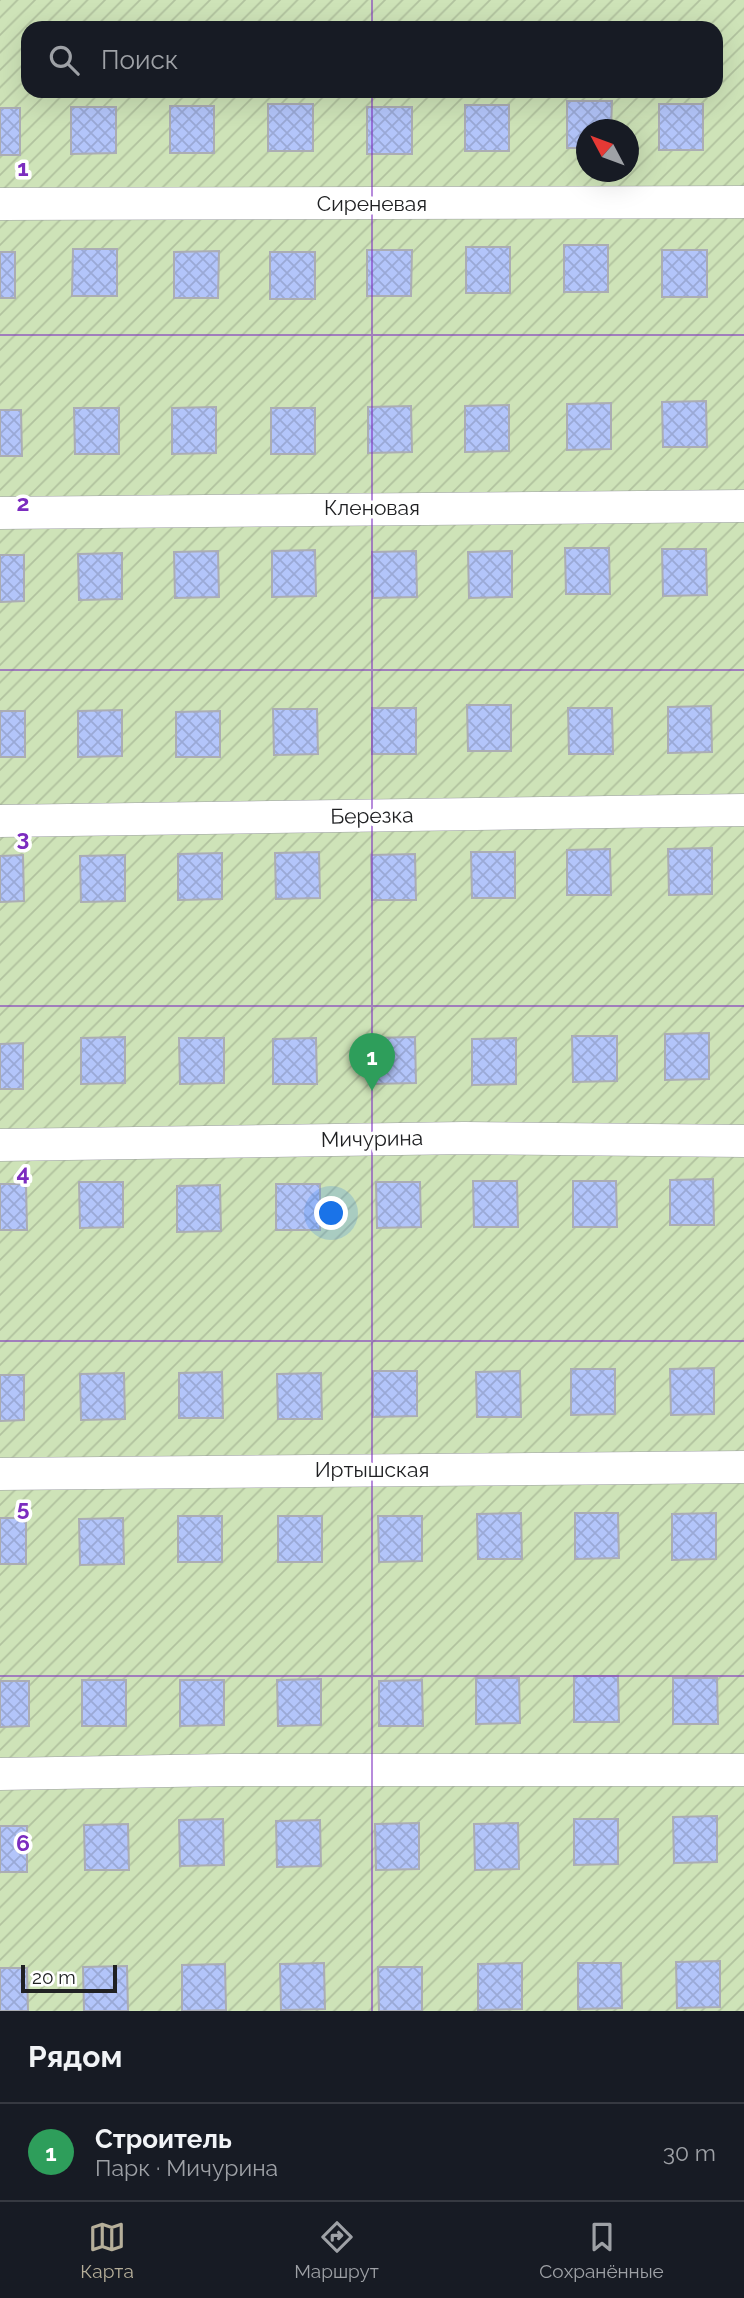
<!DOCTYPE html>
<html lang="ru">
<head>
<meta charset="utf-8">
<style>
  :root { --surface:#171b24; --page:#20242c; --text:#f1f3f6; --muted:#9ea1a6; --line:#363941; --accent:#b6af9a }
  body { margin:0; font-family:Raleway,sans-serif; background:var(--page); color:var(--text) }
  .compass { position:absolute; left:576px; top:119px; width:63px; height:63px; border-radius:50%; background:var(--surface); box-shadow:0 7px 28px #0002; rotate:311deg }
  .scale { position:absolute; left:21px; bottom:18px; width:96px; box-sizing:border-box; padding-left:7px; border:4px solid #202123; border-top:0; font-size:19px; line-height:24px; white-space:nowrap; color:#202123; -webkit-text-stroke:5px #fff; paint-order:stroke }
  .you { position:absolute; left:332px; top:1214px; width:24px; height:24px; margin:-18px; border:5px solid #fff; border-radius:50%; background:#1a73e8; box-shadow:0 0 0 10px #1a73e833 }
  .badge { display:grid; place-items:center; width:46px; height:46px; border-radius:50%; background:var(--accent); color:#fff; font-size:23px; font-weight:700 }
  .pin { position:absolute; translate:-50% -58px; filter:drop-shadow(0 2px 4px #0008) }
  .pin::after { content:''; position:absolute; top:37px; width:24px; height:21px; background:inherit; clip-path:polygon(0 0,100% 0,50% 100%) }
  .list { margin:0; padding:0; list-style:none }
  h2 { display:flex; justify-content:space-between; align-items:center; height:91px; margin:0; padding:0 28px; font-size:30px }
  h2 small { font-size:23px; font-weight:400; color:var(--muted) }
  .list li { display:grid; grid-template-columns:46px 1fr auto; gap:21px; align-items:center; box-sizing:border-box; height:98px; padding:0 28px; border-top:2px solid var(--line) }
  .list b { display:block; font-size:26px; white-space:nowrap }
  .list p { margin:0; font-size:23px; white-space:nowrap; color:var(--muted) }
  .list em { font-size:23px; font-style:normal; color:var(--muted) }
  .icon { flex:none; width:38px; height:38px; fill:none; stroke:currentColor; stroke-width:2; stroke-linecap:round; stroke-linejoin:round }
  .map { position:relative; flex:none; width:744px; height:2011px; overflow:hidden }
  .search { position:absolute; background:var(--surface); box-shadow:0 7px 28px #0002; left:21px; right:21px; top:21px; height:77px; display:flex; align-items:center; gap:18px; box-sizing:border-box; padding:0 24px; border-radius:21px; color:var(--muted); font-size:26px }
  .sheet { height:189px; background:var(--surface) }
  nav { display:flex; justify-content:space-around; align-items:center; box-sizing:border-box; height:98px; border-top:2px solid var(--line); background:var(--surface); font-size:19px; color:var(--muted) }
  nav a { display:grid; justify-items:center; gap:4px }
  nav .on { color:var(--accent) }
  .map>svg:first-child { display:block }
  .garden { fill:url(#garden-furrows); fill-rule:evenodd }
  .building { fill:url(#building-cross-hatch); stroke:#abadb3; stroke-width:2 }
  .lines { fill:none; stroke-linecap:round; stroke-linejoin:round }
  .minor-casing { stroke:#9c9ea4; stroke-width:33 }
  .minor { stroke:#fff; stroke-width:32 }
  .grid { fill:none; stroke:#7b2cbf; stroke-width:2; stroke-opacity:0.55 }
  .labels { text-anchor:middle; stroke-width:7; stroke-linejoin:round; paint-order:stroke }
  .street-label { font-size:21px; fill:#202123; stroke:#fff }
  .grid-label { font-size:23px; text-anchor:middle; font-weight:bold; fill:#7b2cbf; stroke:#fff; stroke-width:7; stroke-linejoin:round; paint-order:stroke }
</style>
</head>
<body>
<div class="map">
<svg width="744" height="2011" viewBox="0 0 744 2011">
  <defs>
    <pattern id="garden-furrows" width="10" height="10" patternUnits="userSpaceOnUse" patternTransform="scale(1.75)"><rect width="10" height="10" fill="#cee3b8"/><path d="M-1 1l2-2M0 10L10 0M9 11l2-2" fill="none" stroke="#b1c29e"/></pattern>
    <pattern id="building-cross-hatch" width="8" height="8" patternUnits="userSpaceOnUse" patternTransform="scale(1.75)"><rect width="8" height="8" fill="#b3c5fa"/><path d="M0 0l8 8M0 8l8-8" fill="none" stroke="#9aa9d6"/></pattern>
  </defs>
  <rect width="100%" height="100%" fill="#f5f7fd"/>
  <!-- garden -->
  <path class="garden" d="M0 0H744V2011H0ZM28 28H716V91H28ZM586 130H628V172H586Z"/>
  <!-- building -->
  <path class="building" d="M567 101H612L611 130H586V148H567Z
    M268 104H313V151H268Z
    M659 104H703V150H659Z
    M465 105H509V151H465Z
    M170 106H214V153H170Z
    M71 107H116V153L71 154Z
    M367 107H412V154H367Z
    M0 108H20V155H0Z
    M564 245H608V292H564Z
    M466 247H510V293H466Z
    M73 249H117V296H72Z
    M367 250H412L411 296H367Z
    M662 250H707V297H662Z
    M219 251 218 298H174V252Z
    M0 252H15V298H0Z
    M270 252H315V299H270Z
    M706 401 707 447H663L662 402Z
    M611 403V449L567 450V404Z
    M509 405V451L465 452V406Z
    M411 406 412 452 368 453V407Z
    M216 407V453L172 454V408Z
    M74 408H119V454H75Z
    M271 408H315V454H271Z
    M0 410H21L22 456H0Z
    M565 548H609L610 594H566Z
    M662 549H706L707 595 663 596Z
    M315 550 316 596 272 597V551Z
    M218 551 219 597 175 598 174 552Z
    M416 551 417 597 373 598 372 552Z
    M512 551V597L469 598 468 552Z
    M122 553V599L79 600 78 554Z
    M0 555H24V601L0 602Z
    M467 705H511V751H468Z
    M711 706 712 752 668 753V707Z
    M372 708H416V754H372Z
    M568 708H612L613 754H569Z
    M273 709H317L318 754 274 755Z
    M122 710V756L78 757V711Z
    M0 711H25V757H0Z
    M220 711V757H176V712Z
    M712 848V894L669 895 668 849Z
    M610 849 611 895H567V850Z
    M319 852 320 898 276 899 275 853Z
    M471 852H515V898H472Z
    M222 853V899L178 900V854Z
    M415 854 416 900H372L371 855Z
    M23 855 24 901 0 902V856Z
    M125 855V901L81 902 80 856Z
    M709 1033V1079L665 1080V1034Z
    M572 1036H617V1081L573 1082Z
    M125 1037V1083L81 1084V1038Z
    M415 1037 416 1083 372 1084 371 1038Z
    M179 1038H224V1083L180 1084Z
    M316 1038 317 1084H273V1039Z
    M516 1038V1084L472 1085V1039Z
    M23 1043V1089H0V1044Z
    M713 1179 714 1225H670V1180Z
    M473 1181H517L518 1227H474Z
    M573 1181H616L617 1227H573Z
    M79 1182H123V1227L80 1228Z
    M376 1182H420L421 1227 377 1228Z
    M0 1184H26L27 1230H0Z
    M276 1184H320V1230H276Z
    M220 1185 221 1231 177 1232V1186Z
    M714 1368V1414L671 1415 670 1369Z
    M571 1369H615V1414L571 1415Z
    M373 1371H417V1416L373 1417Z
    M520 1371 521 1417H477L476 1372Z
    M222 1372 223 1418H179V1373Z
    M124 1373 125 1419 81 1420 80 1374Z
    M321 1373 322 1419H278L277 1374Z
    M0 1375H24V1420L0 1421Z
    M521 1513 522 1559H478L477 1514Z
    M575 1513H618L619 1558 575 1559Z
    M716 1513V1559L672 1560V1514Z
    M178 1516H222V1562H178Z
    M278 1516H322V1562H278Z
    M378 1516H422V1561L379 1562Z
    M0 1518H26V1564H0Z
    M123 1518 124 1564 80 1565 79 1519Z
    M574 1676H618L619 1722H574Z
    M476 1678H519L520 1723 476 1724Z
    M673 1678H717L718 1724H673Z
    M321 1679V1725L278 1726 277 1680Z
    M82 1680H126V1726H82Z
    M180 1680H224V1725L180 1726Z
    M422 1680 423 1726H379V1681Z
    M0 1681H29V1726L0 1727Z
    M717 1816V1862L674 1863 673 1817Z
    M223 1819 224 1865 180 1866 179 1820Z
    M574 1819H618V1864L574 1865Z
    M320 1820 321 1866 277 1867 276 1821Z
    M419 1823V1869L376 1870 375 1824Z
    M518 1823 519 1869 475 1870 474 1824Z
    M128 1824 129 1870H85L84 1825Z
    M0 1826H27V1872H0Z
    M720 1961V2007L677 2008 676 1962Z
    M324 1963 325 2009 281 2010 280 1964Z
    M522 1963V2009L478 2010V1964Z
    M578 1963H621L622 2008 578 2009Z
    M225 1964 226 2010 182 2011V1965Z
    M127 1966 128 2011H84L83 1967Z
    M378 1967H422V2011H379Z
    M0 1968H27L28 2011H0Z"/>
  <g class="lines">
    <!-- minor casing -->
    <g class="minor-casing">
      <path id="minor" d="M0 204 744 202
        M0 513 744 506
        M0 821 744 810
        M0 1145 464 1138 744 1141
        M0 1474 744 1467
        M0 1774 225 1770H744"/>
    </g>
    <!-- minor -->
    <use href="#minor" class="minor"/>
  </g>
  <!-- grid -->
  <path class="grid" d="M372 0V28M372 91V2011M0 335H744M0 670H744M0 1006H744M0 1341H744M0 1676H744"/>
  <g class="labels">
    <!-- street labels -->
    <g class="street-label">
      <text x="372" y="211">Сиреневая</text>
      <text x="372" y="515">Кленовая</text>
      <text transform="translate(372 816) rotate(-1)" y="7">Березка</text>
      <text transform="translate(372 1139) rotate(-1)" y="7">Мичурина</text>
      <text x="372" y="1477">Иртышская</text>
    </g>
  </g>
  <g class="grid-label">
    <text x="23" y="176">1</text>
    <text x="23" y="511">2</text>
    <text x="23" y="846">3</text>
    <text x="23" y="1181">4</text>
    <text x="23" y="1516">5</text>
    <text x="23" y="1851">6</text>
  </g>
</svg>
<svg class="compass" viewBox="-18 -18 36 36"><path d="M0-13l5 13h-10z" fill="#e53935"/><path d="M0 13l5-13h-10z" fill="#9ea1a6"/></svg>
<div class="scale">20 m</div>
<div class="you"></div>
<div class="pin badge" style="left:372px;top:1091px;background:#2e9e5b">1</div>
<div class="search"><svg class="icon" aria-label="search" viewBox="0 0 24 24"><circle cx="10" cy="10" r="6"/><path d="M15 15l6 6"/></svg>Поиск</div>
</div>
<section class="sheet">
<h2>Рядом<small></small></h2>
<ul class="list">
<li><span class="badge" style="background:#2e9e5b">1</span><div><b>Строитель</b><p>Парк · Мичурина</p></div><em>30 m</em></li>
</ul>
</section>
<nav>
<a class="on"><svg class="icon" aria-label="map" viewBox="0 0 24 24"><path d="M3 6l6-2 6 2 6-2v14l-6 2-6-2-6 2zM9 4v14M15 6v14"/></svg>Карта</a>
<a><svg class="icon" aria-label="directions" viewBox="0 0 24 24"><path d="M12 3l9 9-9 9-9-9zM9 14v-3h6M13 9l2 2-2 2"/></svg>Маршрут</a>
<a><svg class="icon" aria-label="saved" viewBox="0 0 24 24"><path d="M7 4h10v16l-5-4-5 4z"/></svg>Сохранённые</a>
</nav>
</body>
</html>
